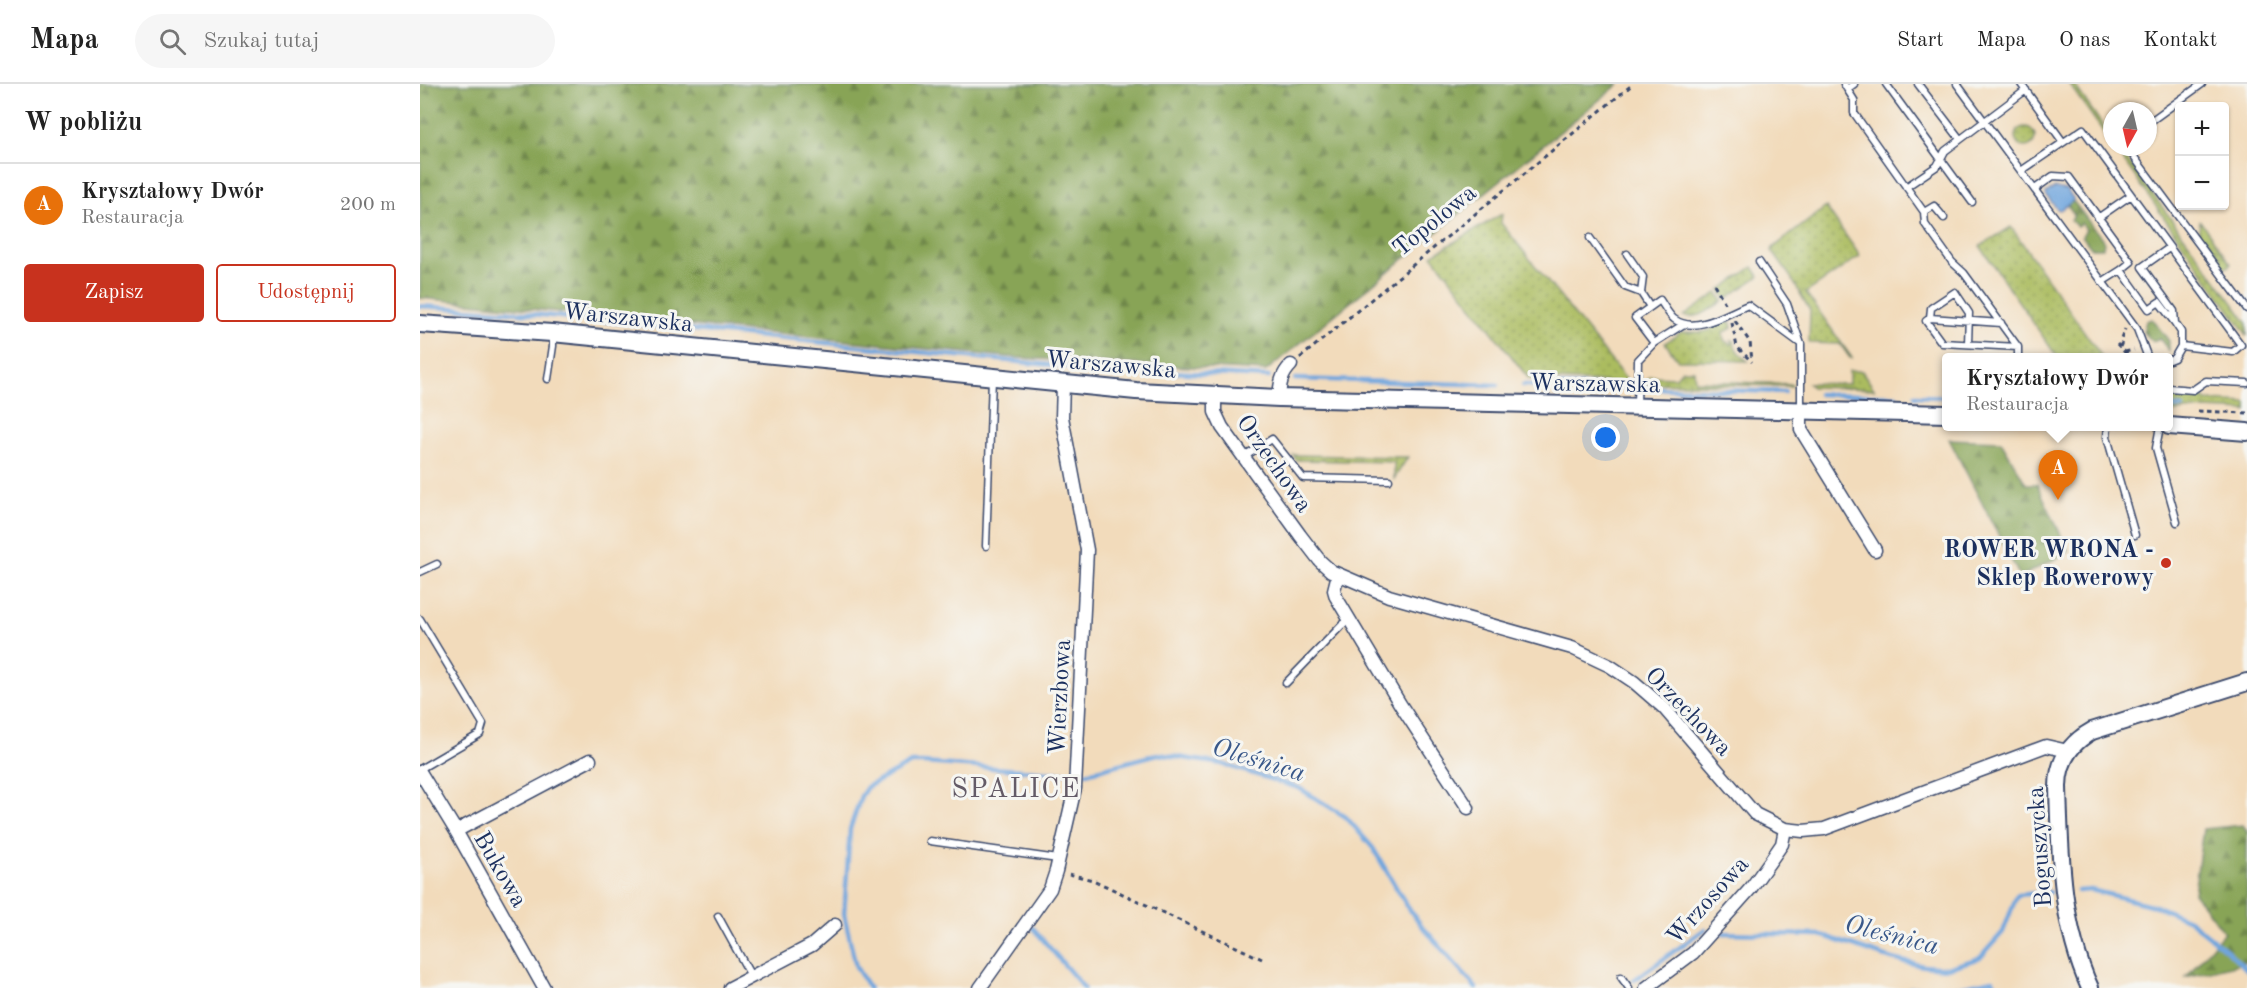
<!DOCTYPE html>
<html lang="pl">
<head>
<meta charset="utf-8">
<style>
  :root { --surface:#fff; --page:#f6f6f6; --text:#222; --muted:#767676; --line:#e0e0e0; --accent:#c8321e }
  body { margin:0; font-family:"Old Standard TT",serif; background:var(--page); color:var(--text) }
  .controls { position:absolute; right:18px; top:18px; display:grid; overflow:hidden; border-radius:6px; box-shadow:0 2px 4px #0004 }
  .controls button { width:54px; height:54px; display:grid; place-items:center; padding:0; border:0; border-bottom:2px solid var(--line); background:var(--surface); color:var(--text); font:30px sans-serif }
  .compass { position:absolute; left:1683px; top:18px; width:54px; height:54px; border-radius:50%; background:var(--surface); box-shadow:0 2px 4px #0004; rotate:188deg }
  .you { position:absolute; left:1186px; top:354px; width:21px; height:21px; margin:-15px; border:4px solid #fff; border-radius:50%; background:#1a73e8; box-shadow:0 0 0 9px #1a73e833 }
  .badge { display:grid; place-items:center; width:39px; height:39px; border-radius:50%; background:var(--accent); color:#fff; font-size:20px; font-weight:700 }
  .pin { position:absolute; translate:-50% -50px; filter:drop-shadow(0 2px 3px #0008) }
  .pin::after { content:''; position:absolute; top:32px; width:21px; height:18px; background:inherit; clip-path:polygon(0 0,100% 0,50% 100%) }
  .popup { position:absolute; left:1522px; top:269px; width:231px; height:78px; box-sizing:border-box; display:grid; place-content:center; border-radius:6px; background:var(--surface); filter:drop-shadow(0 2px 4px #0005); font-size:20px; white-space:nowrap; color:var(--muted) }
  .popup b { font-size:22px; color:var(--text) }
  .popup::after { content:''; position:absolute; left:50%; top:100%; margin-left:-12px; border:12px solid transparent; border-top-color:var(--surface) }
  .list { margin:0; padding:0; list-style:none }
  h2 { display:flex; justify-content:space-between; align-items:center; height:78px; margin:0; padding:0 24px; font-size:26px }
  h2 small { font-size:20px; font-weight:400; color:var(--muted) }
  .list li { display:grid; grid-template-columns:39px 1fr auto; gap:18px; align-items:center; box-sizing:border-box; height:84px; padding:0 24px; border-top:2px solid var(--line) }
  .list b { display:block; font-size:22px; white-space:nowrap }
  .list p { margin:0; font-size:20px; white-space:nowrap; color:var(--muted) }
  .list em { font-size:20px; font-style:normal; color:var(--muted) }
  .actions { display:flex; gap:12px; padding:18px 24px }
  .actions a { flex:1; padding:14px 0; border:2px solid var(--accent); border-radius:6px; text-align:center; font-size:21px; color:var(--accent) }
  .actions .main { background:var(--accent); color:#fff }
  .icon { flex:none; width:33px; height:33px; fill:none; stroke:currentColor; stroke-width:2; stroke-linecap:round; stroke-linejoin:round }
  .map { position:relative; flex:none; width:1827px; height:904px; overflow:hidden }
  header { display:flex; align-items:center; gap:36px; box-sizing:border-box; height:84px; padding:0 30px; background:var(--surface); border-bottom:2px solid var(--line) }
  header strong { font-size:28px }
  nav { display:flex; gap:33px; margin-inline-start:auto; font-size:21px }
  .search { width:420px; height:54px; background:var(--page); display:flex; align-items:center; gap:15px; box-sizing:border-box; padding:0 21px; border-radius:33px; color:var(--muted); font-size:22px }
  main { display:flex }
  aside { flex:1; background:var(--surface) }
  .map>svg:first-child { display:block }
  .grass { fill:url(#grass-dots); stroke:#63765e; stroke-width:1.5 }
  .forest { fill:url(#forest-firs); stroke:#526a5a; stroke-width:1.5 }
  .water { fill:#70a5dd; stroke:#466a9e; stroke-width:1.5 }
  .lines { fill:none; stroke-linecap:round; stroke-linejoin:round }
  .stream { stroke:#70a5dd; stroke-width:4.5 }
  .lane-casing { stroke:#3b496c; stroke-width:9 }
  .street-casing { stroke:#3b496c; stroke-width:15 }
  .secondary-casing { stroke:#3b496c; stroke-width:20 }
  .path { stroke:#3b496c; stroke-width:3; stroke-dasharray:4.5 4.5; stroke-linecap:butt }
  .lane { stroke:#fff; stroke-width:6 }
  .street { stroke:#fff; stroke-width:12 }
  .secondary { stroke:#fff; stroke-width:16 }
  .poi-dot { fill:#c8321e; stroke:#f6f6f2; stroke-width:2 }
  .labels { text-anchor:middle; stroke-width:6; stroke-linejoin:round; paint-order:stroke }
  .street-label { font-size:24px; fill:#1b2f5e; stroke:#f6f6f2 }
  .poi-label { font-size:24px; font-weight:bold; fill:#1b2f5e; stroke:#f6f6f2; text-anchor:end }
  .water-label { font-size:26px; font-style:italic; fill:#39588a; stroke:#f6f6f2 }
  .quarter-label { font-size:27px; letter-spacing:1.5px; fill:#645b67; stroke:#f6f6f2 }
</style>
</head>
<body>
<header>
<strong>Mapa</strong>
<div class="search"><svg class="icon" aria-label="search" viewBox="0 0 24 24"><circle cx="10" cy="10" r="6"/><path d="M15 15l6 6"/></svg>Szukaj tutaj</div>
<nav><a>Start</a><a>Mapa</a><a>O nas</a><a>Kontakt</a></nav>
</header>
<main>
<aside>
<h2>W pobliżu<small></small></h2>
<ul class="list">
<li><span class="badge" style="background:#e8710a">A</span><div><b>Kryształowy Dwór</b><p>Restauracja</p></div><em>200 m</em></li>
</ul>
<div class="actions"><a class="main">Zapisz</a><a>Udostępnij</a></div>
</aside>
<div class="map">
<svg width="1827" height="904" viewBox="0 0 1827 904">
  <defs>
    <pattern id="grass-dots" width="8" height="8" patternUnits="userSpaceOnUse" patternTransform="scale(1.5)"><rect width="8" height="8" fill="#abbc5f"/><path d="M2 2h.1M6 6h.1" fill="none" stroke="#8a9952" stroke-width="1.8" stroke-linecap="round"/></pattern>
    <pattern id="forest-firs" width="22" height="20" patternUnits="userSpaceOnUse" patternTransform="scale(1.5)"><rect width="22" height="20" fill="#88a456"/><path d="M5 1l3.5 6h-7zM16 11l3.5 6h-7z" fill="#6e864a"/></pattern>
  </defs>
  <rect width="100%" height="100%" fill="#f6f6f2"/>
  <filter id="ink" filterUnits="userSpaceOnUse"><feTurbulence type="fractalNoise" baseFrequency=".0167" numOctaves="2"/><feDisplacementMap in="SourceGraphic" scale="12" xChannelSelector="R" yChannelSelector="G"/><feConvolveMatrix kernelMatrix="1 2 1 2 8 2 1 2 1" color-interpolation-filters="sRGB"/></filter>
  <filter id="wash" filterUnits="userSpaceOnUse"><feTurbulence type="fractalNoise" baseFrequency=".008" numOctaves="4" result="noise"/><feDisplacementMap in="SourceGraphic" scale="24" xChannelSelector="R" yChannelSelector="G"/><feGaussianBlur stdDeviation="1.35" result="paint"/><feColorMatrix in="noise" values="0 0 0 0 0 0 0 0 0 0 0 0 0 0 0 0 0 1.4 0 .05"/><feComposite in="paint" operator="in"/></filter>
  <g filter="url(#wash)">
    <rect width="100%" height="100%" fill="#f2dbbb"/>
    <!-- grass -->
    <path class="grass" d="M1649 0H1654L1692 55V60Z
      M1595 53a10 10 0 1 1 20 0a10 10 0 1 1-20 0Z
      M1694 63H1698L1827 238V251Z
      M1406 123 1440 172 1386 209 1432 274H1430L1420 260 1389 259 1390 227 1370 192 1352 167 1353 164Z
      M1082 130 1081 139 1209 299 1109 295 1012 171Z
      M1780 137 1811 180 1808 183 1800 182 1801 174 1785 153 1778 152Z
      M1591 143 1682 273H1637L1560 162Z
      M1333 183 1339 192 1306 215 1300 206Z
      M1297 209 1303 217C1289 226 1281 235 1264 232Z
      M1306 237 1311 239 1312 244 1303 249 1304 256 1311 261 1312 256 1314 257C1314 266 1321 272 1328 277L1258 276 1245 259 1261 248H1283L1290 246 1296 240Z
      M1262 286H1274L1275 297 1372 300V302L1225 299 1230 292 1256 293Z
      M1429 287H1442L1454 305 1392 303 1388 299 1429 300Z
      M1777 311 1787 317 1827 319V327L1784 325 1750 329 1752 314 1771 315Z
      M873 371 988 373 974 395V378L876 376Z"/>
    <!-- forest -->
    <path class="forest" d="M0 0H1199L846 287 599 274 0 214Z
      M1653 117 1684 157 1683 164H1671L1662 152 1666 145 1661 139 1657 142 1651 137 1654 131 1647 121Z
      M1732 235 1749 257V267L1739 254 1734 257 1728 254 1723 248 1726 237Z
      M1529 355 1581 357 1606 400H1617L1649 468 1600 493Z
      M1823 741 1827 747V878L1766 893 1804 848 1774 809 1783 745Z"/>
    <!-- water -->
    <path class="water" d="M1635 104 1646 106 1653 114V117L1640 126 1637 125 1626 111V109Z"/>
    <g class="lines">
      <!-- stream -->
      <path class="stream" d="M0 222 91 228 651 283 849 293
        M875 295 1078 301
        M1103 301 1206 303
        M1227 304 1365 308
        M1399 310 1476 312
        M1495 312 1527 313
        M1751 323 1763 324
        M666 689 738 670 802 680 879 704 926 733 953 764 987 822 1002 842 1056 904
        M1658 807 1671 806 1739 823 1769 836 1809 868 1827 886
        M613 844 664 904
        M1303 849 1401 851 1472 875 1504 882 1527 884 1560 874 1583 848 1597 811 1630 808
        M1214 896 1285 845
        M449 904 436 883 424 830 430 745 441 712 447 703 491 679H503L644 689
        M1490 904H1501
        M1535 904 1573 896 1577 904"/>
    </g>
  </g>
  <g filter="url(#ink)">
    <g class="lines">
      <!-- lane casing -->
      <g class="lane-casing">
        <path id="lane" d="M1424 0 1427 5 1434 0
          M1466 0 1552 118
          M1498 0 1540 55
          M1537 0 1717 245 1728 274
          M1601 0 1643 58
          M1427 5 1434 16V29L1504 128 1505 140 1532 178 1544 189 1598 263V274
          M1728 39 1782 0
          M1712 63 1711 69 1827 225
          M1601 87 1663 45 1821 261 1813 268 1761 262V248L1755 239 1754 227 1722 183 1749 164
          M1486 103 1517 82 1525 67 1606 6
          M1615 105 1633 92 1649 93 1711 178 1701 186
          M1504 128 1514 122 1524 134
          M1678 134 1711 111
          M1170 154 1205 203 1221 209 1230 223
          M1207 170 1223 193 1221 209
          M1339 178 1367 220 1381 260V326
          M1682 198 1701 186 1729 225 1739 218 1755 239
          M1510 234 1511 224 1535 208 1549 229 1548 260
          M1581 239 1510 234 1506 237 1522 259 1598 263
          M1264 240 1234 259 1215 234 1240 216C1244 222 1249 231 1254 235 1275 251 1308 229 1328 221L1381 260
          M1749 276 1754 274 1761 262
          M128 295 133 262V250
          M1749 304 1773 306 1786 297 1827 299
          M1217 321 1218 276 1234 259
          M1688 342 1687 353 1715 451
          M1740 342 1736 364 1757 438
          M824 373 852 355 883 394 969 396
          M566 462 572 294
          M0 488 17 480
          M0 535 63 640 60 650 0 685
          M866 599 922 541 929 536
          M510 757 638 775
          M298 832 331 892
          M1201 893 1209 904"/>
      </g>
      <!-- street casing -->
      <g class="street-casing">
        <path id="street" d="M795 311V328L802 343 880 451 900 477 911 487 969 512 1152 564 1190 582 1214 598 1244 624 1335 730 1365 745 1383 747 1404 745 1626 662 1648 667
          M859 314C860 300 861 291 871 281
          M1381 327V346L1455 466
          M918 490 914 506 916 513 980 620 1048 724
          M0 688 36 747 124 904
          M36 747 170 676
          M310 904 392 861 415 841
          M560 904 630 805 636 787 655 704 667 466 642 333 643 300
          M1226 904 1273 869 1299 840 1331 804 1351 776 1362 760 1365 745"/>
      </g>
      <!-- secondary casing -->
      <g class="secondary-casing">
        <path id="secondary" d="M0 240 132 249 716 307 859 314 1527 330
          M1749 342 1827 348
          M1670 904C1641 840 1640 773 1638 703 1638 678 1650 659 1672 647L1827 598"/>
      </g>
      <!-- path -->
      <path class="path" d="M1294 200 1306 221
        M1315 237 1330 258 1332 277
        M1312 239 1317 263 1332 278
        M1697 260 1710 274
        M1700 263 1702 258 1701 255 1705 245
        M1705 268 1714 266
        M880 274 1213 0
        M1778 327 1827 329
        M649 790 673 796 842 875"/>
      <!-- lane -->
      <use href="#lane" class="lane"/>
      <!-- street -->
      <use href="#street" class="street"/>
      <!-- secondary -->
      <use href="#secondary" class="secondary"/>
    </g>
  </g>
  <!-- markers -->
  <circle class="poi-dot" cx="1746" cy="479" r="6"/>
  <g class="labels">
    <!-- street labels -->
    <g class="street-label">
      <text transform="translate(1014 136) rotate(-39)" y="8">Topolowa</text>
      <text transform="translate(208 233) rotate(6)" y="8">Warszawska</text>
      <text transform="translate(691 280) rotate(5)" y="8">Warszawska</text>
      <text transform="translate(1175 299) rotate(1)" y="8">Warszawska</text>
      <text transform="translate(855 379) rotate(55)" y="8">Orzechowa</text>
      <text transform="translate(639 613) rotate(-87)" y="8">Wierzbowa</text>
      <text transform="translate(1269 627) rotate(46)" y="8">Orzechowa</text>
      <text transform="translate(1619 763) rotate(-94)" y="8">Boguszycka</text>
      <text transform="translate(81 785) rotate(60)" y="8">Bukowa</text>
      <text transform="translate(1287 816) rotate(-48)" y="8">Wrzosowa</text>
    </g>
    <!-- poi labels -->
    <g class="poi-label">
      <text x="1734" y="473">ROWER WRONA -<tspan x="1734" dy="28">Sklep Rowerowy</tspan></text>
    </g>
    <!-- water labels -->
    <g class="water-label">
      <text transform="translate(839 675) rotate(17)" y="9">Oleśnica</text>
      <text transform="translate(1472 850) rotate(14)" y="9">Oleśnica</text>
    </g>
    <!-- quarter labels -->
    <g class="quarter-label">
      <text x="596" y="713">SPALICE</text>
    </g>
  </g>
</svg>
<div class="controls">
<button>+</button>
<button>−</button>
</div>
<svg class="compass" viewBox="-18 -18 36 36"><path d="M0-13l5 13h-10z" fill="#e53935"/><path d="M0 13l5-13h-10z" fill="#767676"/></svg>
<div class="you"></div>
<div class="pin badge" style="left:1638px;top:416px;background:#e8710a">A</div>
<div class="popup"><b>Kryształowy Dwór</b>Restauracja</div>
</div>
</main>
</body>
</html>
